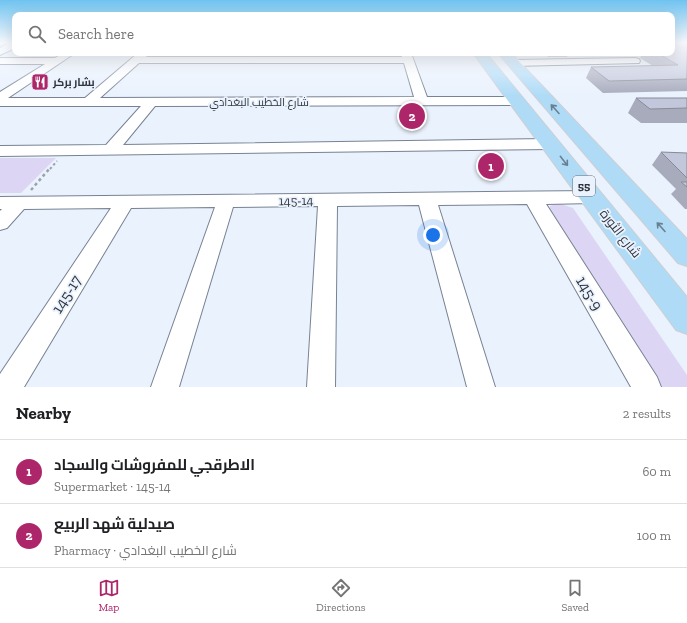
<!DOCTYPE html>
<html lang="en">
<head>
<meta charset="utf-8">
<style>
  :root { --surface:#fff; --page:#f2f2f2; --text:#202124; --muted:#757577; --line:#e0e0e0; --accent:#ae266a }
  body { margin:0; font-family:"Zilla Slab",Cairo,serif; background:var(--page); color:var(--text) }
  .you { position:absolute; left:433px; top:235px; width:14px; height:14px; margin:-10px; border:3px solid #fff; border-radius:50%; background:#1a73e8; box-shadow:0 0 0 6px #1a73e833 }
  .badge { display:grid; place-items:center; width:26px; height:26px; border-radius:50%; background:var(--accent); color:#fff; font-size:13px; font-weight:700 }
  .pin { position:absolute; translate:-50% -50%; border:2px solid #fff; box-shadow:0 1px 4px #0006 }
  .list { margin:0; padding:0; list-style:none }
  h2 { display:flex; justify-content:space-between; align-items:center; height:52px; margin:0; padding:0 16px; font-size:17px }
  h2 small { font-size:13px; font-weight:400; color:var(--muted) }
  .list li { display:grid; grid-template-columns:26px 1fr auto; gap:12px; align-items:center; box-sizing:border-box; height:64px; padding:0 16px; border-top:1px solid var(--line) }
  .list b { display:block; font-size:15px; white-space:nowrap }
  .list p { margin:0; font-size:13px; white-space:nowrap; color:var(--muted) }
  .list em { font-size:13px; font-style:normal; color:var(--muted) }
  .icon { flex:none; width:22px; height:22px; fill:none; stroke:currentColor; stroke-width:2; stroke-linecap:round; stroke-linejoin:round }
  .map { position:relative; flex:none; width:687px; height:387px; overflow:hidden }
  .search { position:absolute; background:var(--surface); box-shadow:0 4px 16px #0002; left:12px; right:12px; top:12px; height:44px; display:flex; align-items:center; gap:10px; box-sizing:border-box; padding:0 14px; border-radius:8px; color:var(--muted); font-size:15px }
  .sheet { height:180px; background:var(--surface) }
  nav { display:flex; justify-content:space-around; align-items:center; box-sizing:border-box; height:56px; border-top:1px solid var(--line); background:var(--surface); font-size:11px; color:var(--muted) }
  nav a { display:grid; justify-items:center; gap:2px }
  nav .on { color:var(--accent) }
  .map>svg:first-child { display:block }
  .green { fill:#dcd5f4 }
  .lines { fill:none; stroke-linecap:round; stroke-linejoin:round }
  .minor-casing { stroke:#778293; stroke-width:2 }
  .major-casing { stroke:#cecfd1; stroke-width:2 }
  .path-far1 { stroke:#9ba2ac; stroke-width:2; stroke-dasharray:2.5 2.5; stroke-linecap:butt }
  .path { stroke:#9ba2ac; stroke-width:2.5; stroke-dasharray:3 3; stroke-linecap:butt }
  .minor { fill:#fff; fill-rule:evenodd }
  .major { fill:#afdbf7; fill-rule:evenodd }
  .wall { fill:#a8abbc }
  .building { fill:#c3c7db; stroke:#888b99 }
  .oneway { stroke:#6a8091 }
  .labels { text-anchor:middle; stroke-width:3.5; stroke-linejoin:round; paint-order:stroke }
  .far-poi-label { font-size:11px; font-weight:bold; fill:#31363e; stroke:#eaf2fd; text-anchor:start }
  .far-street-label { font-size:11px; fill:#31363e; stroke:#eaf2fd }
  .shield { fill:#eaf2fd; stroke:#686e77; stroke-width:1 }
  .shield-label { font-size:12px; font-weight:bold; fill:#31363e }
  .street-label { font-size:13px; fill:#31363e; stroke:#eaf2fd }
  .near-street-label { font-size:16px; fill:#31363e; stroke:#eaf2fd }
</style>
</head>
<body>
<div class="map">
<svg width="687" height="387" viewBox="0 0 687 387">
  <rect width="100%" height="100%" fill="#eaf2fd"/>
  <!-- green -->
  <path class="green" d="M0 158H56L21 193H0Z
    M558 203 573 208 687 375V387H659L549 210 550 206Z"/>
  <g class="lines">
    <!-- minor casing -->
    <g class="minor-casing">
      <path id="minor" d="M11 42H15V48L0 55V48Z
        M63 53H75L8 98H85L138 53H149L146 57H402L401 53H411L427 97H517L522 98 523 101 522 104 517 105 155 106 123 145 551 139 556 141 559 144 556 147 551 149 0 156V146L106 145 141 106H0V92L45 64H0V58H55ZM139 63H404L414 97 100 98Z
        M635 58 639 59 640 61 639 63 513 66 508 63 513 60Z
        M593 191 599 193 602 197 599 201 593 203 546 204 657 377 661 387H631L527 204 438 205 495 387H467L419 205 337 206 335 387H307L318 206 233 207 179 387H151L215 207 131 208 24 387H0V374L111 208 24 209 7 228 0 230V211L2 209H0V197Z"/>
    </g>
    <!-- major casing -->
    <g class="major-casing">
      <path id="major" d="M473 53H486L687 297V334L676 330Z
        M498 53H511L687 239V266L678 263Z"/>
    </g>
    <!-- path-far1 -->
    <path class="path-far1" d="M50 169 57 161"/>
    <!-- path -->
    <path class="path" d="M31 190 50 168"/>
    <!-- minor -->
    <use href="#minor" class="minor"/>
    <!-- major -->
    <use href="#major" class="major"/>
  </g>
  <!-- wall -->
  <path class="wall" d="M687 42V91L603 93 586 78 591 67 653 66 640 58 643 53H672Z
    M544 53H569L567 57H548Z
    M636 98H687V123H641L628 113Z
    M661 152 687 153V209H685L671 194 676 189 652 165Z"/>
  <!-- building -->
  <path class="building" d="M672 42H687V79L609 81 591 67 678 65 657 53H672Z
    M636 98H687V108L650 109Z
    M661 152 687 153V178Z
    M681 182H687V187Z"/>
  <!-- one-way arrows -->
  <defs><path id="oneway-shaft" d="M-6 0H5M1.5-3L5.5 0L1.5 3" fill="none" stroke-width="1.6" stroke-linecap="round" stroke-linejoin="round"/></defs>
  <g class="oneway">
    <use href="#oneway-shaft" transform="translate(555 109) rotate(-132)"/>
    <use href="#oneway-shaft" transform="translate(564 161) rotate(52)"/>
    <use href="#oneway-shaft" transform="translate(661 227) rotate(-132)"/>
  </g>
  <!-- sky -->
  <linearGradient id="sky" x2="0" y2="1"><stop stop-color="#6fc3f0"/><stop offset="0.44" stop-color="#f6f9fe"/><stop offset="1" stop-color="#f6f9fe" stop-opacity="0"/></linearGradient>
  <rect width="687" height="96" fill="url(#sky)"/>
  <!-- icons -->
  <defs>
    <g id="restaurant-square" transform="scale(0.9)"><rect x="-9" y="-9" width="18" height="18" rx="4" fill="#ae266a" stroke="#eaf2fd"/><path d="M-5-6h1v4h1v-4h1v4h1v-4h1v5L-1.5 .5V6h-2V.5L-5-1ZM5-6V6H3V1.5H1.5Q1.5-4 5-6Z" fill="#fff"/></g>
  </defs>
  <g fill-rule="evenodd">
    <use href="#restaurant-square" x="40" y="82"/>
  </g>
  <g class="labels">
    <!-- far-poi labels -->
    <g class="far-poi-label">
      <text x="53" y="86">بشار بركر</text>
    </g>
    <!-- far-street labels -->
    <g class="far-street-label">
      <text x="259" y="106">شارع الخطيب البغدادي</text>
    </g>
    <!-- shield labels -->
    <rect class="shield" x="573" y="176" width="22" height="20" rx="3"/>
    <g class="shield-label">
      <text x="584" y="190">55</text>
    </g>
    <!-- street labels -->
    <g class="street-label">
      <text transform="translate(296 200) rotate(-1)" y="5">145-14</text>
      <text transform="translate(621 233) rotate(52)" y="5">شارع الثورة</text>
    </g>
    <!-- near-street labels -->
    <g class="near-street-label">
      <text transform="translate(590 293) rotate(59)" y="6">145-9</text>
      <text transform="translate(66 294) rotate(-58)" y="6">145-17</text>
    </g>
  </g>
</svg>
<div class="you"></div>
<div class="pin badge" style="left:491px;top:166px">1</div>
<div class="pin badge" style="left:412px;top:116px">2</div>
<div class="search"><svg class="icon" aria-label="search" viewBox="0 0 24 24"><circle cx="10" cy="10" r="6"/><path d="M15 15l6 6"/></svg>Search here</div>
</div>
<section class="sheet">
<h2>Nearby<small>2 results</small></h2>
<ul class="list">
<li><span class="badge">1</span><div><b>الاطرقجي للمفروشات والسجاد</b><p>Supermarket · 145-14</p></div><em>60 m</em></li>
<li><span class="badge">2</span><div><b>صيدلية شهد الربيع</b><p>Pharmacy · شارع الخطيب البغدادي</p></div><em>100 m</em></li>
</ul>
</section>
<nav>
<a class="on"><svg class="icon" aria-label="map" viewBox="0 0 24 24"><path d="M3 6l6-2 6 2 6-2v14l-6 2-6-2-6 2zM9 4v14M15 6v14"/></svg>Map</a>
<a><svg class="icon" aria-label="directions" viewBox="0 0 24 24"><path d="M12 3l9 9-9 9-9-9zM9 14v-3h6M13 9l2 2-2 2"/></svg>Directions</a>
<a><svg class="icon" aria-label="saved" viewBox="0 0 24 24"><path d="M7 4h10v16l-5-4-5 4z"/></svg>Saved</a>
</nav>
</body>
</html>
